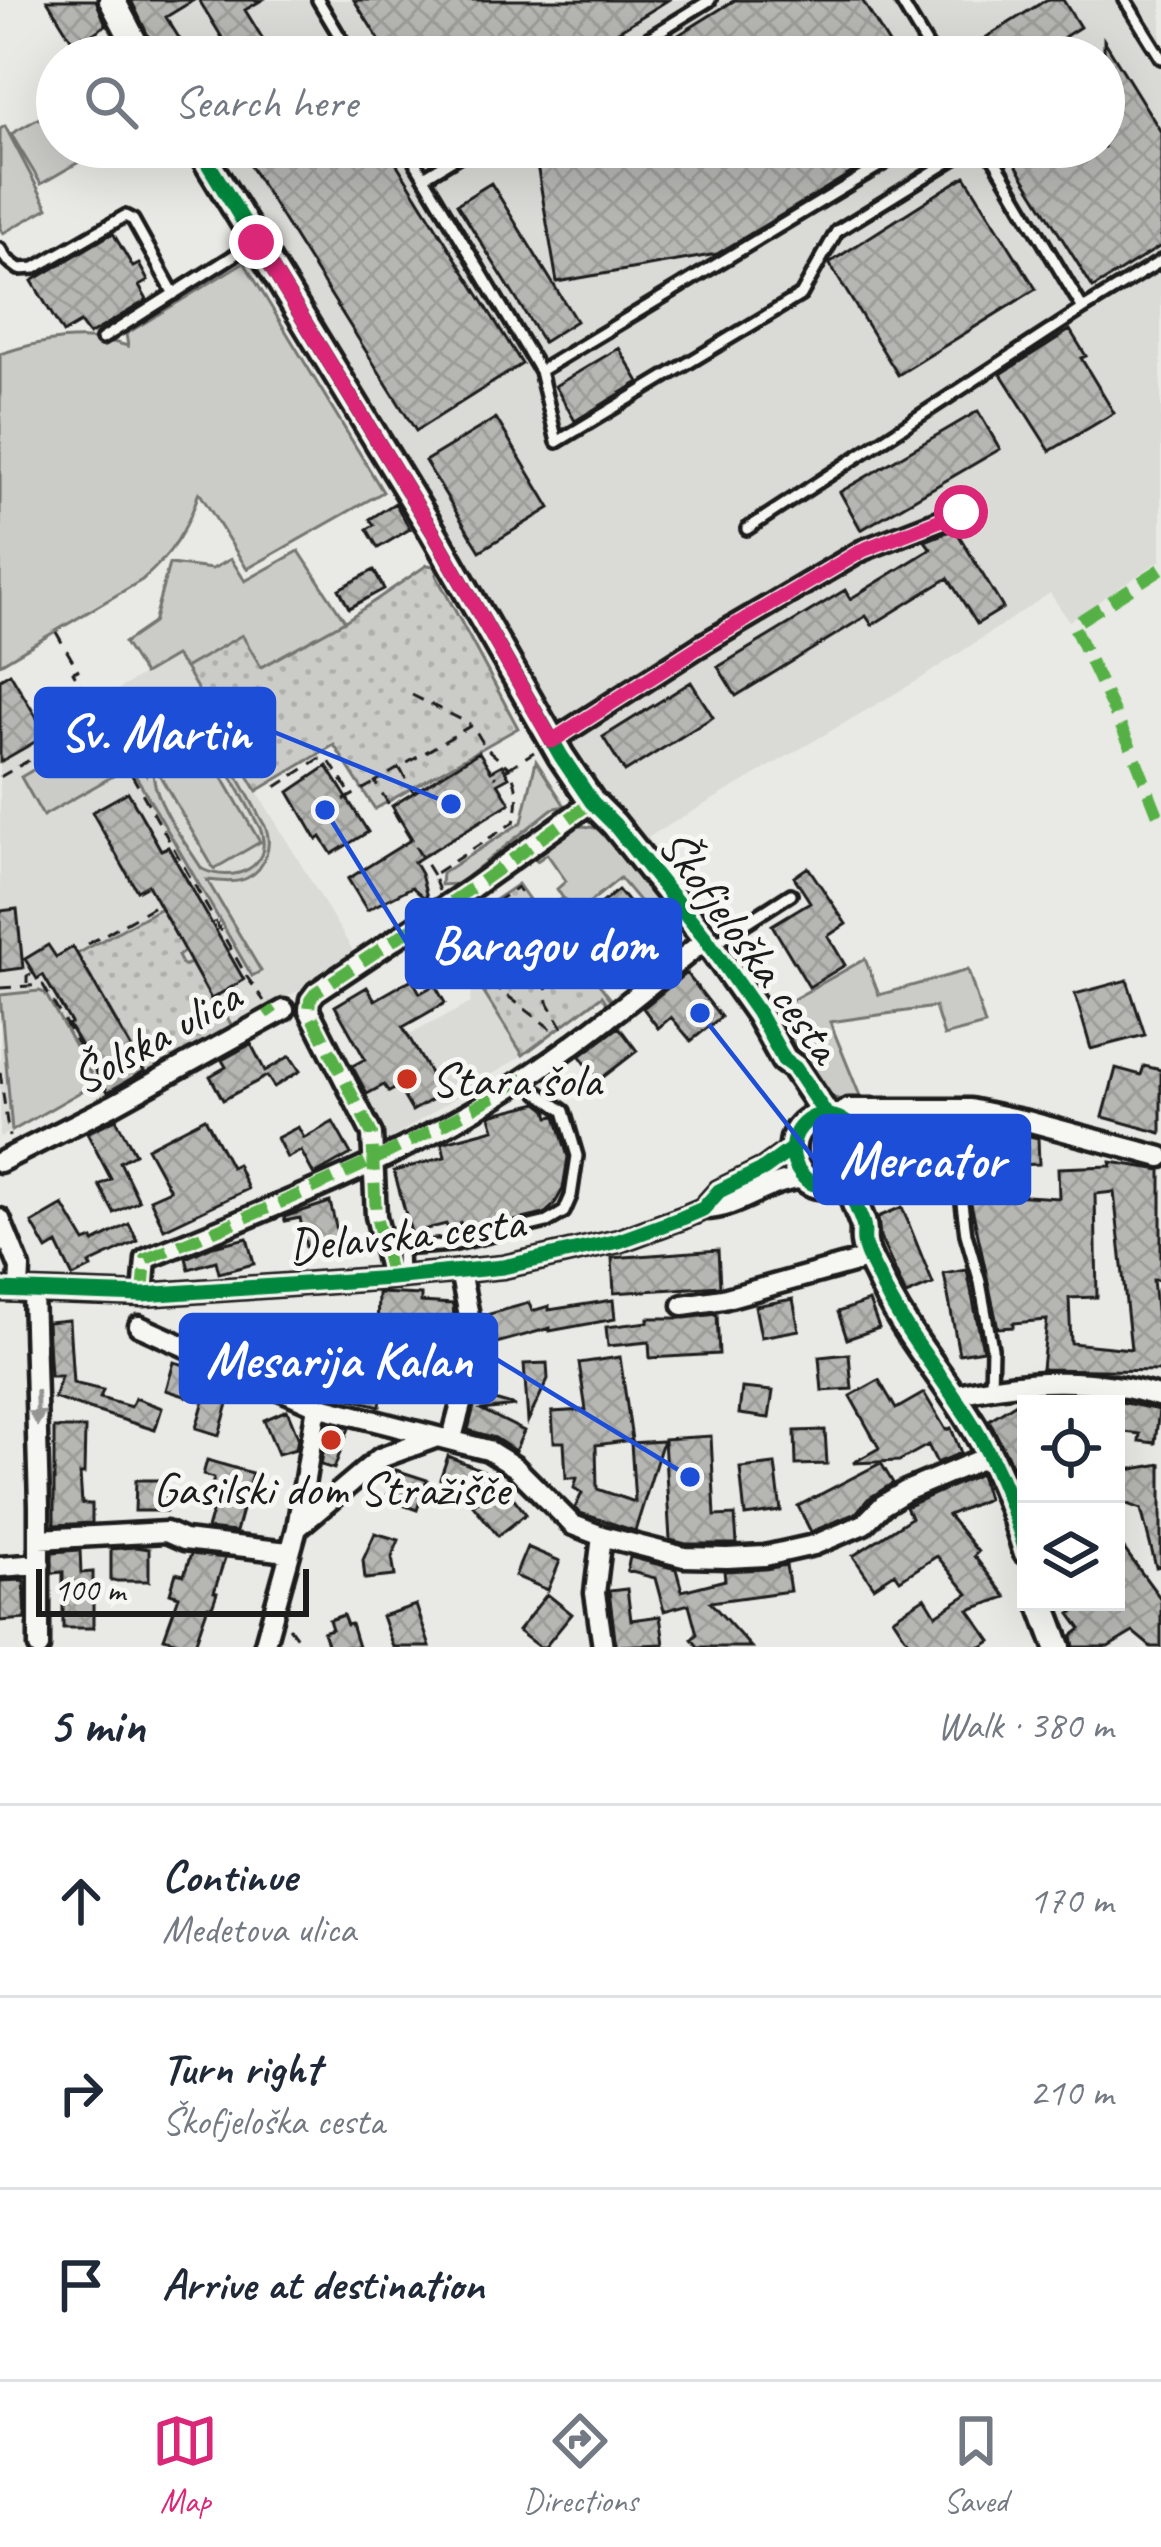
<!DOCTYPE html>
<html lang="en">
<head>
<meta charset="utf-8">
<style>
  :root { --surface:#fff; --page:#f2f2f3; --text:#1f2937; --muted:#747a83; --line:#e0e1e3; --accent:#db2777 }
  body { margin:0; font-family:Caveat,sans-serif; background:var(--page); color:var(--text) }
  .controls { position:absolute; right:36px; bottom:36px; display:grid; overflow:hidden; border-radius:0px; box-shadow:0 12px 48px #0002 }
  .controls button { width:108px; height:108px; display:grid; place-items:center; padding:0; border:0; border-bottom:3px solid var(--line); background:var(--surface); color:var(--text); font:60px sans-serif }
  .scale { position:absolute; left:36px; bottom:30px; width:273px; box-sizing:border-box; padding-left:12px; border:6px solid #1c1c1c; border-top:0; font-size:33px; line-height:42px; white-space:nowrap; color:#1c1c1c; -webkit-text-stroke:9px #f6f6f2; paint-order:stroke }
  .stop { position:absolute; width:36px; height:36px; margin:-27px; border:9px solid #db2777; border-radius:50%; background:#fff }
  .stop.end { background:#db2777; border-color:#fff; box-shadow:0 3px 12px #0008 }
  .list { margin:0; padding:0; list-style:none }
  h2 { display:flex; justify-content:space-between; align-items:center; height:156px; margin:0; padding:0 48px; font-size:51px }
  h2 small { font-size:39px; font-weight:400; color:var(--muted) }
  .list li { display:grid; grid-template-columns:78px 1fr auto; gap:36px; align-items:center; box-sizing:border-box; height:192px; padding:0 48px; border-top:3px solid var(--line) }
  .list b { display:block; font-size:45px; white-space:nowrap }
  .list p { margin:0; font-size:39px; white-space:nowrap; color:var(--muted) }
  .list em { font-size:39px; font-style:normal; color:var(--muted) }
  .icon { flex:none; width:66px; height:66px; fill:none; stroke:currentColor; stroke-width:2; stroke-linecap:round; stroke-linejoin:round }
  .map { position:relative; flex:none; width:1161px; height:1647px; overflow:hidden }
  .search { position:absolute; background:var(--surface); box-shadow:0 12px 48px #0002; left:36px; right:36px; top:36px; height:132px; display:flex; align-items:center; gap:30px; box-sizing:border-box; padding:0 42px; border-radius:66px; color:var(--muted); font-size:45px }
  .sheet { height:732px; background:var(--surface) }
  nav { display:flex; justify-content:space-around; align-items:center; box-sizing:border-box; height:168px; border-top:3px solid var(--line); background:var(--surface); font-size:33px; color:var(--muted) }
  nav a { display:grid; justify-items:center; gap:6px }
  nav .on { color:var(--accent) }
  .map>svg:first-child { display:block }
  .built { fill:#dadad6 }
  .green { fill:#cbcbc7; stroke:#747472; stroke-width:3; fill-rule:evenodd }
  .park { fill:url(#park-dots); stroke:#747472; stroke-width:3 }
  .building { fill:url(#building-cross-hatch); stroke:#1c1c1c; stroke-width:3; fill-rule:evenodd }
  .lines { fill:none; stroke-linecap:round; stroke-linejoin:round }
  .service-casing { stroke:#1c1c1c; stroke-width:18 }
  .minor-casing { stroke:#1c1c1c; stroke-width:27 }
  .tertiary-casing { stroke:#1c1c1c; stroke-width:33 }
  .path { stroke:#1c1c1c; stroke-width:3; stroke-dasharray:12 9; stroke-linecap:butt }
  .service { stroke:#f6f6f2; stroke-width:9 }
  .minor { stroke:#f6f6f2; stroke-width:18 }
  .tertiary { stroke:#f6f6f2; stroke-width:24 }
  .quiet { stroke:#55b145; stroke-width:12; stroke-dasharray:24 12; stroke-linecap:butt }
  .cycleway-casing { stroke:#f6f6f2; stroke-width:22 }
  .cycleway { stroke:#00873e; stroke-width:15 }
  .oneway { fill:#949492 }
  .route { stroke:#db2777; stroke-width:15 }
  .poi-dot { fill:#c8321e; stroke:#f6f6f2; stroke-width:4.5 }
  .labels { text-anchor:middle; stroke-width:10; stroke-linejoin:round; paint-order:stroke }
  .street-label { font-size:48px; fill:#1c1c1c; stroke:#f6f6f2 }
  .poi-label { font-size:48px; fill:#1c1c1c; stroke:#f6f6f2; text-anchor:start }
  .leader { fill:none; stroke:#1d4ed8; stroke-width:4.5 }
  .callout-dot { fill:#1d4ed8; stroke:#f6f6f2; stroke-width:4.5 }
  .callout { fill:#1d4ed8; stroke:#1d4ed8; stroke-width:4.5 }
  .callout-label { font-size:51px; text-anchor:middle; font-weight:bold; fill:#fff }
</style>
</head>
<body>
<div class="map">
<svg width="1161" height="1647" viewBox="0 0 1161 1647">
  <defs>
    <pattern id="park-dots" width="8" height="8" patternUnits="userSpaceOnUse" patternTransform="scale(3)"><rect width="8" height="8" fill="#cbcbc7"/><path d="M2 2h.1M6 6h.1" fill="none" stroke="#aeaeaa" stroke-width="1.8" stroke-linecap="round"/></pattern>
    <pattern id="building-cross-hatch" width="8" height="8" patternUnits="userSpaceOnUse" patternTransform="scale(3)"><rect width="8" height="8" fill="#b6b6b3"/><path d="M0 0l8 8M0 8l8-8" fill="none" stroke="#9c9c99"/></pattern>
  </defs>
  <rect width="100%" height="100%" fill="#e9e9e5"/>
  <filter id="ink" filterUnits="userSpaceOnUse"><feTurbulence type="fractalNoise" baseFrequency=".00833" numOctaves="2"/><feDisplacementMap in="SourceGraphic" scale="24" xChannelSelector="R" yChannelSelector="G"/><feConvolveMatrix kernelMatrix="1 2 1 2 8 2 1 2 1" color-interpolation-filters="sRGB"/></filter>
  <g filter="url(#ink)">
    <!-- built -->
    <path class="built" d="M120 0H1161V560L1069 621 1050 593 920 679 645 839 625 820 598 786 209 147H1104V57H153Z
      M175 655 356 956 309 985 103 1096 96 1084 0 1137V761Z
      M477 981 523 1055 384 1143 344 1068 471 1003 470 997Z"/>
    <!-- green -->
    <path class="green" d="M57 108V147H105L41 184 11 134Z
      M5 126 48 208 3 233 0 228V129Z
      M244 262 383 492 247 569 199 492C188 529 171 555 142 580L0 664V354C42 340 85 332 128 346L126 334Z
      M299 551 345 621 260 668 242 636 185 668 175 656 144 674 124 643 153 623 169 564 212 569 231 559 245 581Z
      M109 709 146 774C149 759 154 744 170 736 215 716 247 796 265 826 273 844 266 869 247 878 235 884 219 881 207 880L261 971 252 976 100 714ZM184 739C219 739 243 800 260 828 275 868 233 884 202 869 182 836 114 755 184 739Z
      M98 732 120 772 43 816 21 777Z
      M206 749 260 842 214 869 160 776Z
      M536 761 565 806 552 809 458 884 441 885 442 873 522 822Z
      M584 826 601 829 661 904 650 914 620 878 580 910 563 898 557 889 566 881 547 854 537 861 534 855 572 827Z
      M865 959 879 995 968 970 985 1025 944 1036 935 1007 830 1022 862 1101C849 1102 835 1100 824 1093 811 1084 786 1026 776 1009Z
      M39 991 45 993 96 1083 12 1131 0 995Z"/>
    <!-- park -->
    <path class="park" d="M427 565 434 566 438 573 436 575 518 728 375 809 334 745 257 791 185 668 242 635 261 667 345 621Z
      M518 884 540 915 563 898 580 910 576 924 591 942 581 961 614 1003 609 1006 602 996 523 1055 470 971 445 926 451 922 455 927Z
      M161 908 185 951 178 956 183 966 191 963 211 998 215 996 232 1026 146 1073 77 954Z"/>
    <!-- building -->
    <path class="building" d="M47 0H96L106 25 85 39 83 36 73 42Z
      M131 0H194L166 17 191 57H158Z
      M199 0H262L245 10 274 57H234Z
      M354 0H668L577 57H390Z
      M735 0H862L897 57H643Z
      M1046 0H1063L1080 27 1032 57H997L985 38Z
      M1104 40 1161 132V246L1093 288 1005 147H1104Z
      M238 147H386L522 364 416 431Z
      M534 147H894L717 254 557 282Z
      M965 176 1036 289 898 375 829 263Z
      M491 183 576 321 543 342 457 204Z
      M113 233 133 267 139 264 148 281 139 286 147 300 89 335 80 323 63 333 32 281Z
      M1070 330 1086 356 1081 358 1114 413 1050 451 1001 374Z
      M619 348 639 382 575 421 555 386Z
      M978 411 1000 449 861 530 840 492Z
      M496 418 550 508 480 551 425 461Z
      M395 503 410 529 378 548 367 529 374 525 370 519Z
      M955 529 1003 608 977 624 948 578 872 625 866 616 736 696 718 667 845 590 850 599 931 549 925 541Z
      M374 570 384 589 349 608 339 589Z
      M10 673 47 735 0 762V679Z
      M691 682 713 717 625 772 603 737Z
      M479 752 491 771 502 765 509 777 498 783 510 803 414 862 421 874 428 901 412 887 367 910 348 879 412 839 392 806Z
      M327 766 368 832 332 854 321 837 317 840 289 792Z
      M128 792 161 850 168 847 244 980 211 999 148 885 137 891 92 812Z
      M808 867 846 924 828 936 845 965 809 987 772 925 810 902 794 877Z
      M618 890 669 952 636 978 601 934 591 942 576 924Z
      M17 909 23 968 0 971V911Z
      M48 945 56 957 73 947 144 1071 108 1092 68 1024 71 1023 43 975 37 979 25 959Z
      M686 973 721 1017 691 1041 671 1017 658 1028 643 1008Z
      M412 979 420 993 435 985 445 1003 403 1027 442 1094 412 1111 398 1087 389 1092 384 1085 367 1094 352 1066 365 1059 335 1006 367 987 375 1000Z
      M1127 980 1145 1035 1091 1049 1075 994Z
      M619 1027 637 1051 598 1081 580 1056Z
      M251 1044 265 1071 290 1056 300 1071 274 1087 267 1076 223 1100 210 1076 226 1067 222 1060Z
      M1144 1066 1161 1070V1133L1103 1117 1116 1068 1141 1075Z
      M538 1103 547 1110 549 1117 556 1116 568 1157 563 1189 554 1205 544 1214 463 1233 460 1221 459 1234 451 1236 446 1224 411 1233 394 1171 445 1157 442 1143 445 1142 494 1129 490 1116 494 1114Z
      M205 1118 231 1167 237 1164 248 1189 164 1229 150 1199 170 1190 147 1148Z
      M116 1119 135 1154 120 1162 139 1201 114 1213 99 1185 111 1179 87 1133Z
      M333 1122 351 1154 314 1175 301 1151 287 1158 277 1138 298 1127 304 1138Z
      M990 1130H1004L1038 1138 1039 1164 991 1166Z
      M1111 1162 1161 1170V1280H1153L1158 1330H1161V1371L1042 1369 1047 1320 1013 1323V1327L998 1328 971 1203 973 1183 1000 1177 1010 1195 1059 1198 1058 1168 1111 1166ZM1114 1192 1131 1349 1071 1343 1069 1298 1097 1297 1095 1194Z
      M330 1202 339 1239 306 1247 300 1218 285 1221 284 1217Z
      M63 1205 85 1242 93 1239 94 1242 129 1224 138 1241 89 1264 91 1268 73 1277 57 1244 47 1250 32 1223Z
      M902 1207 933 1284 906 1295 880 1237 878 1217Z
      M247 1238 254 1264 219 1273 216 1261 189 1269 186 1258 213 1246Z
      M718 1250 720 1286 614 1293 612 1258Z
      M967 1270 983 1350 959 1354 944 1274Z
      M378 1293 421 1295V1302L453 1304 455 1338 377 1334Z
      M793 1299 799 1330 761 1337 755 1306Z
      M613 1300 615 1319 550 1331V1328L493 1344 486 1315 529 1303 532 1311 549 1306V1310Z
      M869 1301 879 1328 847 1339 838 1312Z
      M717 1314 719 1354 650 1358 649 1342 608 1346 606 1327 648 1322V1318H685Z
      M69 1320 73 1383 103 1390 100 1398 131 1407 135 1398 162 1408 155 1430 54 1398 61 1376H50L47 1322Z
      M849 1354 852 1389 822 1391 819 1357Z
      M620 1357 632 1440 596 1445 597 1489 635 1502 631 1443 663 1441 635 1531 580 1513 575 1508 582 1493 574 1488 577 1478H566L564 1442H554L552 1412 586 1410 579 1363Z
      M174 1362 200 1369 191 1398 166 1390Z
      M547 1363 548 1379 528 1421 524 1364Z
      M320 1375 383 1386 380 1406 317 1391Z
      M879 1380 896 1409 924 1393 946 1430 951 1428 961 1453 937 1463 928 1445 899 1461 853 1463 879 1448 850 1396Z
      M742 1388 773 1391 769 1418 739 1414Z
      M477 1395 515 1406 482 1410 524 1431 515 1451 495 1438 468 1430Z
      M1058 1395 1105 1398 1104 1404H1026V1437L1022 1439 1026 1449V1469L1016 1473 989 1420 1026 1397Z
      M205 1397 228 1404 219 1435 196 1428Z
      M1116 1401 1159 1410 1155 1443 1139 1441 1140 1434 1116 1431Z
      M287 1410 298 1437 296 1449 278 1454 264 1420Z
      M333 1424 349 1428 334 1469 321 1465 328 1425 332 1427Z
      M54 1428H85L84 1474H80L82 1504H92V1523L54 1525Z
      M825 1430 827 1464 796 1465 795 1431Z
      M711 1436 715 1516 735 1515 737 1544H686L670 1540 664 1439Z
      M448 1456 484 1471 476 1493 440 1479Z
      M207 1460 252 1473 236 1532 207 1529 212 1512 205 1510 214 1478 203 1475Z
      M881 1463 893 1483 868 1499 856 1513 811 1532 798 1506Z
      M775 1464 781 1511 745 1516 740 1468Z
      M1161 1464V1566L1156 1567 1141 1509 1116 1500V1472Z
      M396 1470 427 1480 417 1510 386 1499Z
      M980 1474 987 1499 948 1515 978 1552 974 1556 1006 1597 969 1610 991 1641 982 1647H912L893 1618 925 1597 936 1615 968 1594 937 1556 900 1580 895 1573 874 1587 853 1556 911 1518 906 1507Z
      M136 1480H166V1511H135Z
      M501 1482 526 1514 498 1536 473 1505Z
      M375 1533 399 1540 392 1557 395 1576 365 1579 363 1560Z
      M1116 1538 1161 1599V1647H1151L1133 1632 1108 1647H1074L1072 1636 1081 1629 1070 1614 1073 1612 1067 1602H1116Z
      M135 1547 149 1549V1581H111V1549Z
      M527 1547 560 1561 548 1590 515 1576Z
      M80 1550 81 1573 93 1572V1628H63V1572L52 1573V1552Z
      M191 1554 225 1558 214 1592 217 1593 212 1607 208 1606 194 1647 164 1638 179 1596 170 1593 176 1573 184 1575Z
      M630 1557 676 1569 682 1591 725 1580 724 1571 766 1569 786 1565 790 1591 710 1602 751 1647H698L692 1639 697 1634 689 1604 664 1611 655 1578 627 1571Z
      M24 1580 26 1619 0 1621V1581Z
      M627 1589 631 1620 660 1616 664 1644 616 1646 609 1591Z
      M547 1594 572 1614 545 1647H539L518 1631Z
      M416 1605 430 1647H393L382 1616Z
      M343 1615 347 1625 351 1624 358 1647H328L323 1632 332 1629 329 1620Z"/>
    <g class="lines">
      <!-- service casing -->
      <g class="service-casing">
        <path id="service" d="M318 0 352 57
          M900 0 934 57
          M1125 0 1161 58
          M618 57 710 0
          M406 147 540 371 557 442 801 295 837 231 973 147
          M987 147 1083 309
          M424 177 473 147
          M0 249 6 259 19 269 35 268 125 216 133 220 174 294
          M102 339 252 244
          M540 371 911 147
          M747 529 1083 309 1161 261
          M715 943 791 894
          M970 1109 962 1203 966 1234 980 1282 992 1348 991 1387
          M402 1277 401 1249 452 1245 547 1222 564 1212 571 1196 577 1156 564 1111 539 1093"/>
      </g>
      <!-- minor casing -->
      <g class="minor-casing">
        <path id="minor" d="M552 741 700 646 863 550 961 512
          M834 1117 848 1109H970L1027 1121 1161 1157
          M0 1162 113 1105 284 1010
          M703 1209C739 1210 767 1179 804 1179
          M0 1219 20 1268 19 1291
          M391 1278 376 1216 372 1134 309 1010 310 1000 316 992 472 888 592 802
          M0 1290 143 1295 391 1278 503 1267 619 1241 682 1218 703 1209 719 1191 764 1169 793 1148
          M33 1291 39 1506V1647
          M143 1295 146 1259C273 1208 419 1151 533 1073 593 1032 650 985 706 939
          M683 1305 723 1299 870 1258
          M139 1326 317 1406 488 1450 515 1467 573 1525 602 1536 684 1557 727 1558 765 1556 814 1545 864 1524 883 1505 906 1491 989 1456
          M954 1395C1023 1379 1092 1375 1161 1397
          M452 1438 476 1349 460 1272
          M297 1528 380 1458 437 1437
          M602 1536 595 1593 603 1647
          M39 1539 166 1532 184 1540 288 1552
          M0 1567 40 1564
          M264 1647 297 1528 317 1406"/>
      </g>
      <!-- tertiary casing -->
      <g class="tertiary-casing">
        <path id="tertiary" d="M112 0 142 57
          M198 147 433 532 561 756 592 802 614 824 706 939 758 1013 784 1060 795 1068 827 1116
          M850 1167C814 1218 769 1149 807 1121 814 1115 825 1115 834 1117 868 1126 847 1166 851 1189 853 1202 859 1212 863 1224 865 1230 863 1236 864 1242 865 1253 873 1266 878 1276 901 1328 937 1369 967 1416 994 1457 1012 1504 1026 1551
          M1041 1602 1058 1647"/>
      </g>
      <!-- path -->
      <path class="path" d="M56 632 78 670 73 672 247 977 264 1001
        M412 695 470 724
        M400 769 414 792
        M0 777 97 721
        M276 787 319 759 329 761 352 796
        M344 800 374 783
        M433 875 375 782 472 725 486 748 509 768 494 777
        M439 891 433 875 514 822C520 802 518 786 509 768L534 752
        M483 904 486 909 498 910 506 916 536 951 548 968 546 986 548 1002 563 1028
        M461 927 517 887 545 928 557 932
        M88 944 158 904
        M484 964 486 909
        M549 968 581 961 592 955 566 923
        M475 973 477 978 488 981 558 1034
        M447 975 474 971 476 966 548 968 557 932 566 923 556 903
        M27 983V976L33 973
        M0 988 43 985 105 1091
        M0 1072 9 1137
        M289 1627 304 1647"/>
      <!-- service -->
      <use href="#service" class="service"/>
      <!-- minor -->
      <use href="#minor" class="minor"/>
      <!-- tertiary -->
      <use href="#tertiary" class="tertiary"/>
      <!-- quiet -->
      <path class="quiet" d="M1161 569 1073 625 1133 752 1161 823
        M268 1008 273 1015
        M391 1278 376 1216 372 1134 309 1010 310 1000 316 992 472 888 592 802
        M143 1295 146 1259C279 1205 410 1149 533 1073"/>
      <!-- cycleway casing -->
      <g class="cycleway-casing">
        <path id="cycleway" d="M198 147 433 532 561 756 592 802 614 824 706 939 758 1013 784 1060 795 1068 827 1116
          M850 1167C814 1218 769 1149 807 1121 814 1115 825 1115 834 1117 868 1126 847 1166 851 1189 853 1202 859 1212 863 1224 865 1230 863 1236 864 1242 865 1253 873 1266 878 1276 901 1328 937 1369 967 1416 994 1457 1012 1504 1026 1551
          M0 1290 143 1295 391 1278 503 1267 619 1241 682 1218 703 1209 719 1191 764 1169 793 1148"/>
      </g>
      <!-- cycleway -->
      <use href="#cycleway" class="cycleway"/>
    </g>
    <!-- one-way arrows -->
    <defs><path id="oneway-solid" d="M-6-.8H1V-3.2L6.5 0L1 3.2V.8H-6Z" transform="scale(3)"/></defs>
    <use class="oneway" href="#oneway-solid" transform="translate(37 1408) rotate(89)"/>
  </g>
  <g class="lines" filter="url(#ink)">
    <!-- route -->
    <path class="route" d="M256 242 433 532 552 741 700 646 863 550 961 512"/>
  </g>
  <!-- markers -->
  <g class="poi-dot">
    <circle cx="407" cy="1079" r="12"/>
    <circle cx="331" cy="1440" r="12"/>
  </g>
  <g class="labels">
    <!-- street labels -->
    <g class="street-label">
      <text transform="translate(751 945) rotate(54)" y="17">Škofjeloška cesta</text>
      <text transform="translate(155 1036) rotate(-29)" y="17">Šolska ulica</text>
      <text transform="translate(406 1233) rotate(-6)" y="17">Delavska cesta</text>
    </g>
    <!-- poi labels -->
    <g class="poi-label">
      <text x="431" y="1096">Stara šola</text>
      <text x="331" y="1505" text-anchor="middle">Gasilski dom Stražišče</text>
    </g>
  </g>
  <!-- callouts -->
  <path class="leader" d="M451 804L274 732M325 810L407 943M700 1013L815 1160M690 1477L496 1359"/>
  <g class="callout-dot">
    <circle cx="451" cy="804" r="12"/>
    <circle cx="325" cy="810" r="12"/>
    <circle cx="700" cy="1013" r="12"/>
    <circle cx="690" cy="1477" r="12"/>
  </g>
  <g class="callout">
    <rect x="36" y="689" width="238" height="87" rx="12"/>
    <rect x="407" y="900" width="273" height="87" rx="12"/>
    <rect x="815" y="1116" width="214" height="87" rx="12"/>
    <rect x="181" y="1315" width="315" height="87" rx="12"/>
  </g>
  <g class="callout-label">
    <text x="155" y="750">Sv. Martin</text>
    <text x="544" y="961">Baragov dom</text>
    <text x="922" y="1177">Mercator</text>
    <text x="339" y="1377">Mesarija Kalan</text>
  </g>
</svg>
<div class="controls">
<button><svg class="icon" aria-label="locate" viewBox="0 0 24 24"><circle cx="12" cy="12" r="6"/><path d="M12 2v4M12 18v4M2 12h4M18 12h4"/></svg></button>
<button><svg class="icon" aria-label="layers" viewBox="0 0 24 24"><path d="M12 4l9 5-9 5-9-5zM3 14l9 5 9-5"/></svg></button>
</div>
<div class="scale">100 m</div>
<div class="stop" style="left:961px;top:512px"></div>
<div class="stop end" style="left:256px;top:242px"></div>
<div class="search"><svg class="icon" aria-label="search" viewBox="0 0 24 24"><circle cx="10" cy="10" r="6"/><path d="M15 15l6 6"/></svg>Search here</div>
</div>
<section class="sheet">
<h2>5 min<small>Walk · 380 m</small></h2>
<ul class="list">
<li><svg class="icon" aria-label="ahead" viewBox="0 0 24 24"><path d="M12 20V5M6 11l6-6 6 6"/></svg><div><b>Continue</b><p>Medetova ulica</p></div><em>170 m</em></li>
<li><svg class="icon" aria-label="right" viewBox="0 0 24 24"><path d="M7 20v-9h11M14 6l5 5-5 5"/></svg><div><b>Turn right</b><p>Škofjeloška cesta</p></div><em>210 m</em></li>
<li><svg class="icon" aria-label="arrive" viewBox="0 0 24 24"><path d="M6 21V4h12l-3 4 3 4H6"/></svg><div><b>Arrive at destination</b></div></li>
</ul>
</section>
<nav>
<a class="on"><svg class="icon" aria-label="map" viewBox="0 0 24 24"><path d="M3 6l6-2 6 2 6-2v14l-6 2-6-2-6 2zM9 4v14M15 6v14"/></svg>Map</a>
<a><svg class="icon" aria-label="directions" viewBox="0 0 24 24"><path d="M12 3l9 9-9 9-9-9zM9 14v-3h6M13 9l2 2-2 2"/></svg>Directions</a>
<a><svg class="icon" aria-label="saved" viewBox="0 0 24 24"><path d="M7 4h10v16l-5-4-5 4z"/></svg>Saved</a>
</nav>
</body>
</html>
